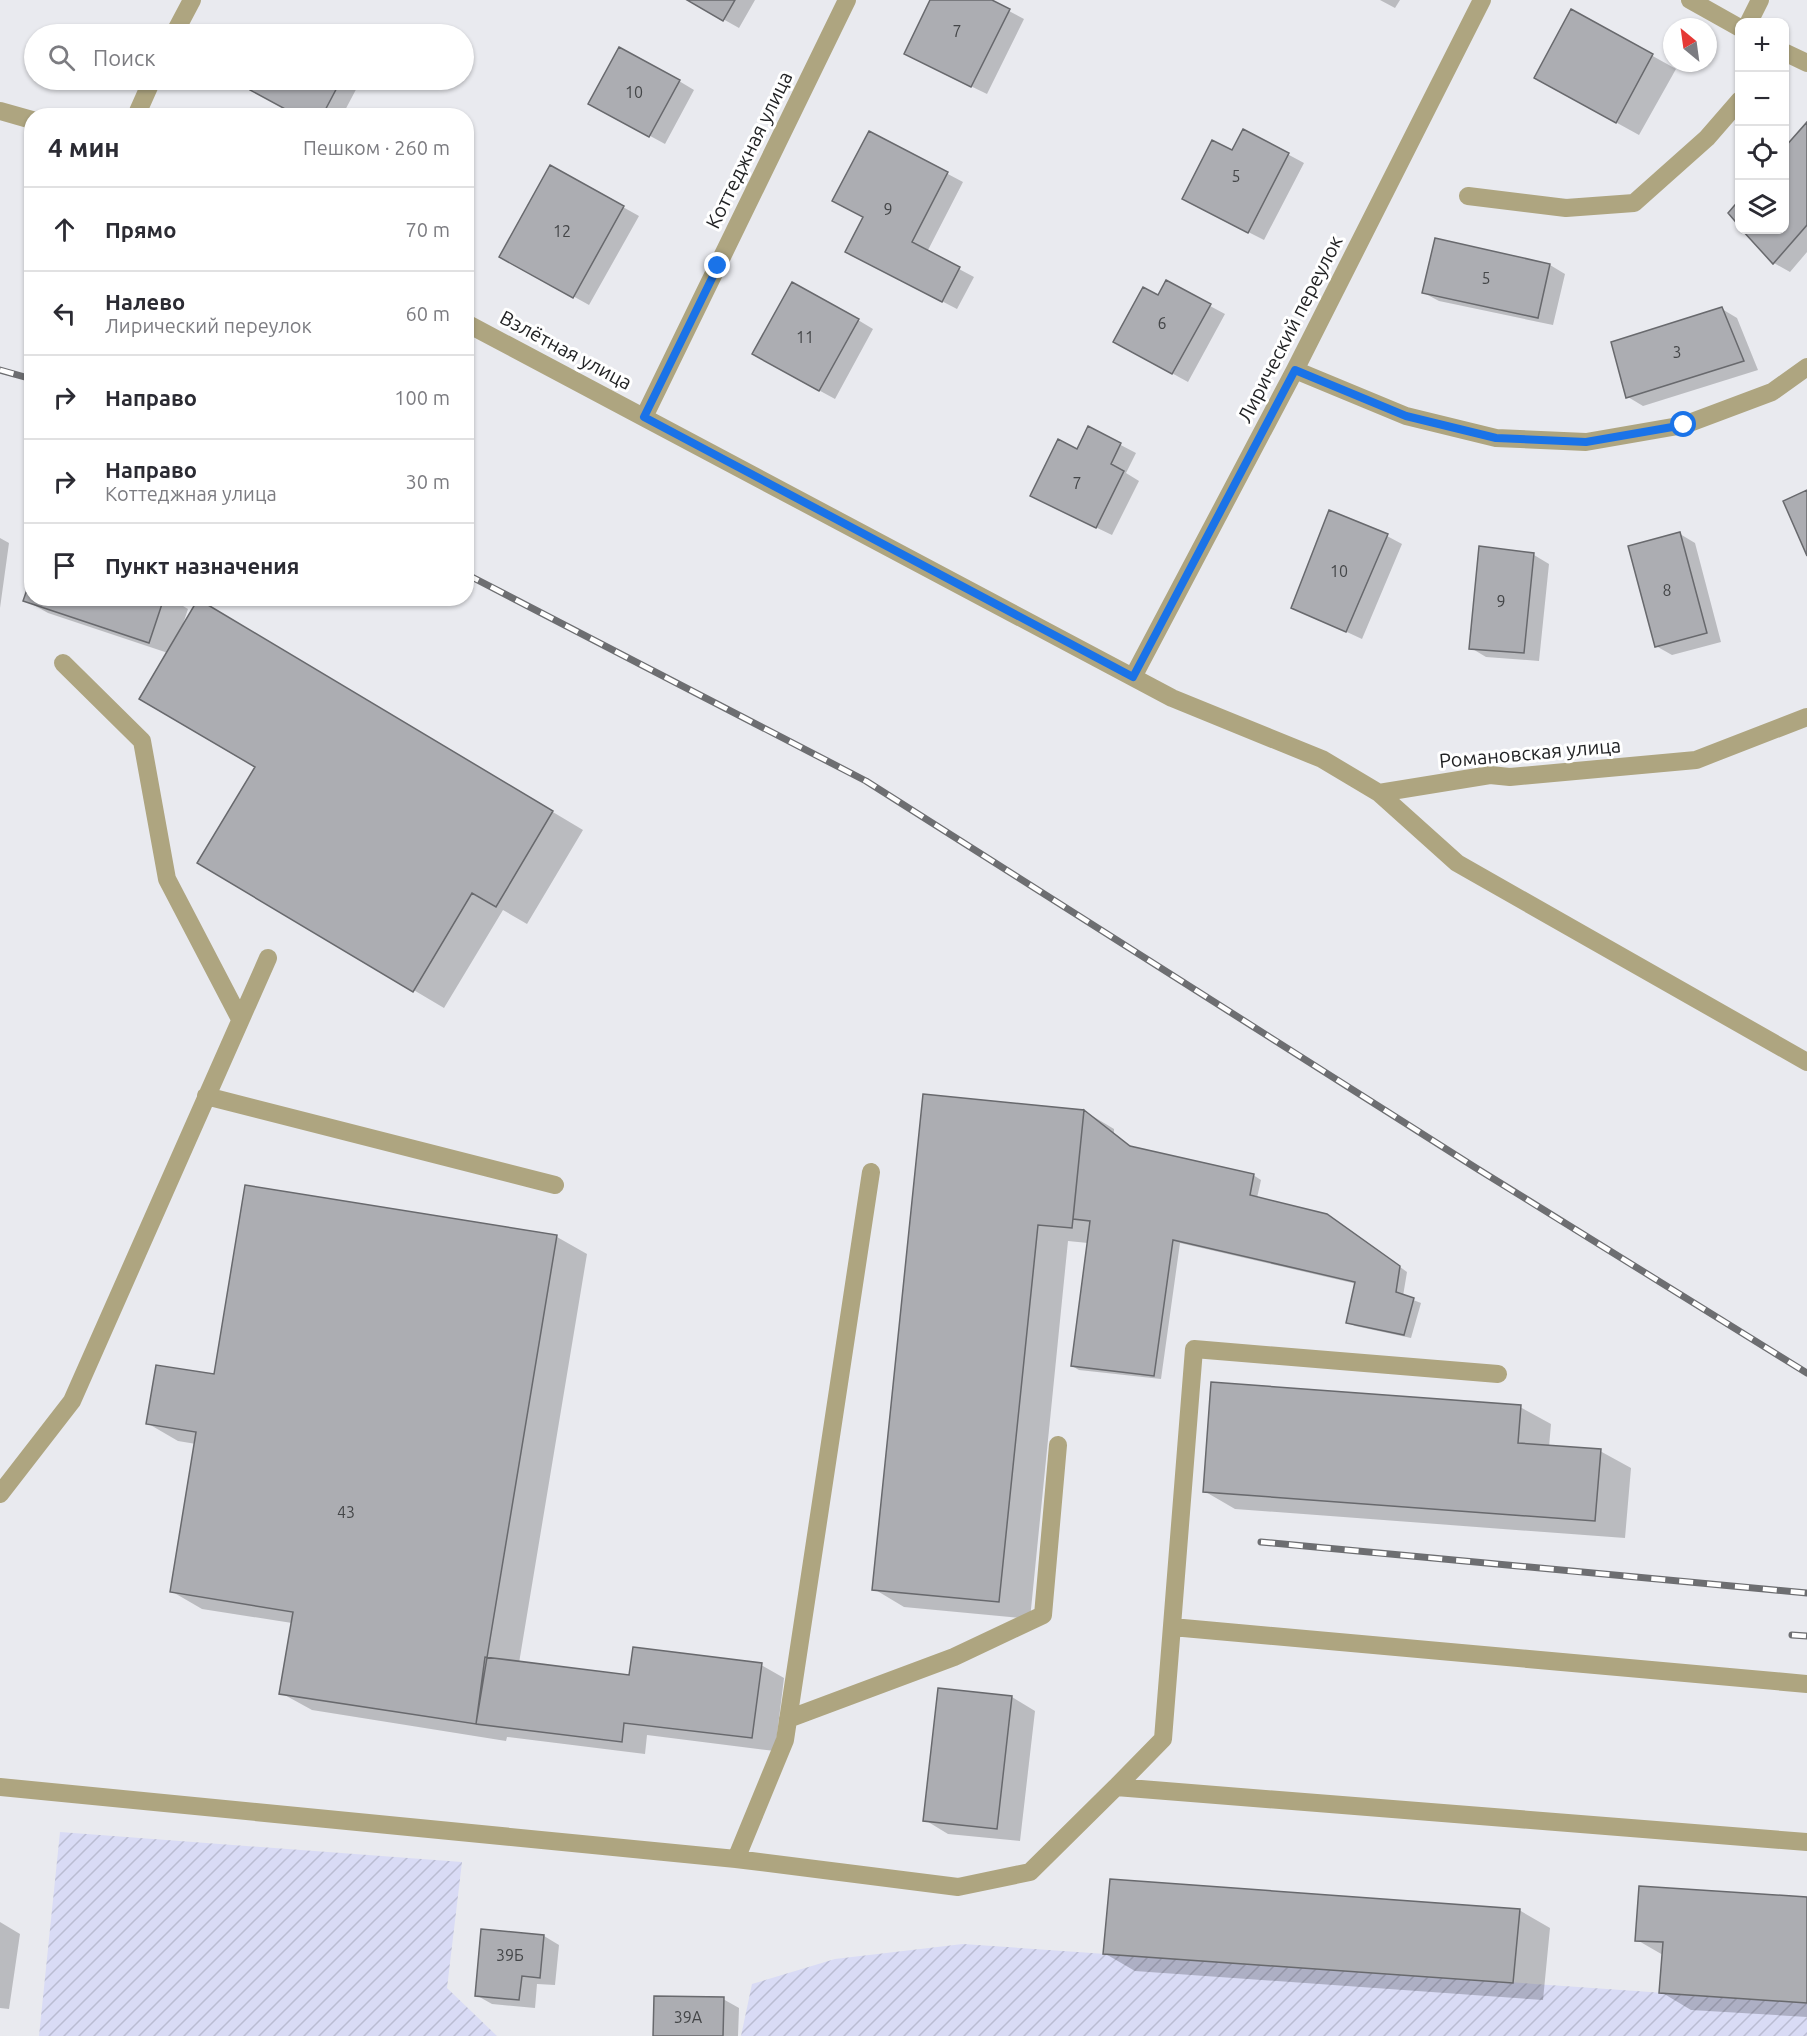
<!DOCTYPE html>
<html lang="ru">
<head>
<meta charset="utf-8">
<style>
  :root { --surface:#fff; --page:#f2f2f3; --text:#2b2b33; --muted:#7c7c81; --line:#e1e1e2 }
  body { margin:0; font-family:Ubuntu,sans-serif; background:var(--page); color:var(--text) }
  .controls { position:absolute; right:18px; top:18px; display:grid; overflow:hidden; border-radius:12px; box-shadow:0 2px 4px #0004 }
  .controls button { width:54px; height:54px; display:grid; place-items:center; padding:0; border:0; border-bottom:2px solid var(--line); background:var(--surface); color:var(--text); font:30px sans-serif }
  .compass { position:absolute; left:1663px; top:18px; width:54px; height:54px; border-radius:50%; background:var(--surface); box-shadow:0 2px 4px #0004; rotate:331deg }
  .stop { position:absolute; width:18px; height:18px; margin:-14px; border:4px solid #1a73e8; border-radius:50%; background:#fff }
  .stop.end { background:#1a73e8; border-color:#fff; box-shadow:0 2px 6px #0008 }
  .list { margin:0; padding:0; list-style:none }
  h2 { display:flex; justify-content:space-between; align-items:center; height:78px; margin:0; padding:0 24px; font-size:26px }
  h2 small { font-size:20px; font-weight:400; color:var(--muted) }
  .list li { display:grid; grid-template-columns:39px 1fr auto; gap:18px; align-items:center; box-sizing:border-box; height:84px; padding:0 24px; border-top:2px solid var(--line) }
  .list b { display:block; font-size:22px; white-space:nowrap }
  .list p { margin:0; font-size:20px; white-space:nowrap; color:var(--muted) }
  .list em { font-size:20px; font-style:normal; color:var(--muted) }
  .icon { flex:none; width:33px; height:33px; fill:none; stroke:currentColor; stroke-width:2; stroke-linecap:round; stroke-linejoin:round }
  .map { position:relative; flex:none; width:1807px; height:2036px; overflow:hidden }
  .search { position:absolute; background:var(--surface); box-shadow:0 2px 4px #0004; left:24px; top:24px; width:450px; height:66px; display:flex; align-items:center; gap:15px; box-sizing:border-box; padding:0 21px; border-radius:33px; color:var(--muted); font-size:22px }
  .panel { position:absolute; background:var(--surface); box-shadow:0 2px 4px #0004; left:24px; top:108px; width:450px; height:498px; border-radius:24px }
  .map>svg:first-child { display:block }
  .garden { fill:url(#garden-furrows) }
  .shadow { fill:#0003 }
  .building { fill:#acadb2; stroke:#68696d; stroke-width:1.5 }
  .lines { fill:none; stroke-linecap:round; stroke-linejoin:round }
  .minor { stroke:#aea580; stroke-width:18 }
  .rail-casing { stroke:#6d6e71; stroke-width:7 }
  .rail { stroke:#fff; stroke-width:4.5; stroke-dasharray:14; stroke-linecap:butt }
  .route { stroke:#1a73e8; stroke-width:8 }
  .labels { text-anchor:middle; stroke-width:6; stroke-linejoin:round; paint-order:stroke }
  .number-label { font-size:16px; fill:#444648 }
  .street-label { font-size:20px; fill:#222325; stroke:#fff }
</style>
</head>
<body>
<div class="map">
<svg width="1807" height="2036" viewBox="0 0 1807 2036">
  <defs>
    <pattern id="garden-furrows" width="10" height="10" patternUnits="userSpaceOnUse" patternTransform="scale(1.5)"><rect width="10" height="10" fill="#d9dbf5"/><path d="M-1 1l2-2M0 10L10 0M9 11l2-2" fill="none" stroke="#babcd2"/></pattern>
  </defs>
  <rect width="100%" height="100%" fill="#e9eaef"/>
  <!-- garden -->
  <path class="garden" d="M60 1832 462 1862 447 1988 497 2036H39Z
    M963 1944 1807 2003V2036H741L752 1984 835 1959Z"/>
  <!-- shadow -->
  <path class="shadow" d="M689 0H755L739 28Z
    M932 0H988L1024 19 987 94 921 62Z
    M1380 0H1400L1395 8Z
    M1572 11 1676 69 1639 135 1559 91Z
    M257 80H361L342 116H300L252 89Z
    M679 81 694 90 665 144 606 112Z
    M1807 124V252L1790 272 1774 263 1744 230H1784Z
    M1244 131 1304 163 1264 240 1199 207Z
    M870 133 963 182 927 252 974 277 957 309 862 260Z
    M551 167 639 216 589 305 501 256Z
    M1550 265 1565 274 1553 325 1439 301 1424 293Z
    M1210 306 1225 314 1188 382 1115 342Z
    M1722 309 1737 318 1758 370 1643 406 1628 397Z
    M858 320 873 329 835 399 769 363Z
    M1088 428 1136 453 1126 473 1139 481 1112 535 1047 504Z
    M1680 534 1695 543 1721 642 1672 655 1656 646Z
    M1387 536 1402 544 1362 639 1293 607Z
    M0 538 9 543 0 608Z
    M1534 555 1549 564 1539 661 1486 657 1471 648Z
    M32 598H170L188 609 182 627 229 619 583 830 527 924 503 910 444 1008 199 863 257 767 168 653 48 613 25 600Z
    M1084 1111 1114 1129V1133L1132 1148 1253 1175 1261 1180 1257 1198 1335 1220 1407 1272 1403 1296 1421 1303 1411 1338 1355 1326 1348 1322 1357 1284 1180 1243 1161 1379 1079 1370 1072 1366 1088 1243 1068 1241 1030 1619 904 1607 874 1589Z
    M557 1237 587 1254 519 1663 631 1677 761 1665 784 1678 775 1751 647 1735 645 1754 507 1737 506 1741 312 1710 281 1693 292 1623 202 1609 171 1591 196 1444 178 1441 147 1423 216 1376Z
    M1520 1407 1551 1424 1549 1447 1600 1451 1631 1468 1625 1538 1235 1509 1204 1491Z
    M1012 1697 1035 1711 1020 1841 948 1834 925 1820Z
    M1807 1899V2017L1691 2010 1661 1992 1663 1955 1637 1940Z
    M1519 1910 1550 1928 1543 2000 1135 1971 1104 1953Z
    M0 1922 20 1934 9 2009 0 2008Z
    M544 1936 559 1945 555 1985 537 1984 535 2008 492 2004 476 1995Z
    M723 1999 739 2008 738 2036H654Z"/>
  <!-- building -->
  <path class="building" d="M687 0H735L723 21Z
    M930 0H992L1010 9 971 87 904 54Z
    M1571 9 1653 54 1616 123 1534 78Z
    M619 47 680 80 649 137 588 104Z
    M256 80H341L322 116H298L250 90Z
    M1807 122V225L1773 264 1742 230H1784V148Z
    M1243 129 1289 153 1248 233 1182 199 1212 140 1232 150Z
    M869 131 948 172 912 242 960 267 942 302 845 252 863 217 832 201Z
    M550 165 624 206 573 298 499 257Z
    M1740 199V227L1728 213Z
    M1435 238 1550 264 1538 318 1422 293Z
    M1166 280 1211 304 1172 374 1113 342 1143 287 1158 295Z
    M792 282 859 319 819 391 752 354Z
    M1722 307 1744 361 1626 398 1611 342Z
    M1088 426 1121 443 1111 464 1124 471 1096 528 1030 496 1058 439 1077 449Z
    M1807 490V556L1783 501Z
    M1329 510 1388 534 1346 632 1291 608Z
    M1680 532 1707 633 1655 647 1628 546Z
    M1479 546 1534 553 1524 653 1469 649Z
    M32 575V598H164L149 643 23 601Z
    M198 599 553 811 496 907 472 893 413 992 197 863 255 767 139 699Z
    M923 1094 1084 1110 1072 1228 1038 1225 999 1602 872 1590Z
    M1084 1110 1130 1146 1254 1174 1250 1195 1327 1214 1400 1266 1396 1292 1414 1298 1404 1335 1346 1323 1355 1282 1173 1240 1154 1376 1071 1366 1090 1221 1073 1219Z
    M245 1185 557 1235 476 1724 279 1694 293 1612 170 1592 196 1432 146 1424 156 1365 214 1374Z
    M1211 1382 1521 1405 1518 1443 1601 1449 1595 1521 1203 1492Z
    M633 1647 762 1663 752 1738 624 1723 622 1742 476 1724 485 1657 629 1675Z
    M938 1688 1012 1696 997 1829 923 1821Z
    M1110 1879 1520 1909 1513 1983 1103 1954Z
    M1639 1886 1807 1897V2003L1659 1993 1663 1942 1635 1941Z
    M481 1929 544 1935 540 1978 522 1976 519 2000 475 1996Z
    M654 1996 724 1997 723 2036H653Z"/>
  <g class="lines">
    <!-- minor -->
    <path class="minor" d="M1690 0 1740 28
      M1749 22 1760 0
      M174 34 192 0
      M1784 52 1807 63
      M0 111 32 120
      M136 116 152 80
      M1468 196 1566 208 1634 203 1707 138 1740 100
      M466 323 1172 698 1322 759 1379 793 1490 775 1510 777 1696 760 1807 717
      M1295 370 1406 416 1496 438 1586 442 1684 425 1772 392 1807 367
      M644 417 847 0
      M63 663 142 741 167 879 240 1019
      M1133 677 1295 370 1482 0
      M1379 793 1457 863 1807 1062
      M206 1096 555 1185
      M0 1494 72 1401 268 958
      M1172 1627 1807 1684
      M788 1719 954 1657 1043 1615 1058 1445
      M0 1787 736 1859 958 1887 1030 1872 1116 1787 1807 1842
      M1116 1787 1163 1739 1194 1349 1498 1374
      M736 1859 785 1740 871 1172"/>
    <!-- rail casing -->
    <g class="rail-casing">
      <path id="rail" d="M0 370 32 379
        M466 574 866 781 1476 1168 1807 1373
        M1261 1542 1807 1593
        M1792 1635 1807 1636"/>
    </g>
    <!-- rail -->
    <use href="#rail" class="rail"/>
  </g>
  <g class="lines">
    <!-- route -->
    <path class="route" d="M718 266 644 417 1133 677 1295 370 1406 416 1496 438 1586 442 1684 425"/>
  </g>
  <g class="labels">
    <!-- number labels -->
    <g class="number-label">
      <text x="957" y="37">7</text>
      <text x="634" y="98">10</text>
      <text x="1236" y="182">5</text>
      <text x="888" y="215">9</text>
      <text x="562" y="237">12</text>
      <text x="1486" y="284">5</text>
      <text x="1162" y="329">6</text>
      <text x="805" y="343">11</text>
      <text x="1677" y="358">3</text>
      <text x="1077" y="489">7</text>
      <text x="1339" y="577">10</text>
      <text x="1667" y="596">8</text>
      <text x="1501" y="607">9</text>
      <text x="346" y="1518">43</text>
      <text x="510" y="1961">39Б</text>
      <text x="688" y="2023">39А</text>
    </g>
    <!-- street labels -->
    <g class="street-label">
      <text transform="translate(749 150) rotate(-64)" y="7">Коттеджная улица</text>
      <text transform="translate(1290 329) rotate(-63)" y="7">Лирический переулок</text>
      <text transform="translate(566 350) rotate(28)" y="7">Взлётная улица</text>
      <text transform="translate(1530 753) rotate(-5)" y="7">Романовская улица</text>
    </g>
  </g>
</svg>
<div class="controls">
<button>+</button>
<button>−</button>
<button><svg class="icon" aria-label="locate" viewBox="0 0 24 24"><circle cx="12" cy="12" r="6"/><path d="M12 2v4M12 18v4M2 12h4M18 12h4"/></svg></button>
<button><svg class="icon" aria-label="layers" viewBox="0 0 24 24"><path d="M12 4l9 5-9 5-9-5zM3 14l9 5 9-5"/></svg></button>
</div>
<svg class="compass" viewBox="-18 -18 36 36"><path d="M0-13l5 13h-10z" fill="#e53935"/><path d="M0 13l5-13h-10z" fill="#7c7c81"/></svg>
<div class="stop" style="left:1684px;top:425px"></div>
<div class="stop end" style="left:718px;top:266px"></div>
<div class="search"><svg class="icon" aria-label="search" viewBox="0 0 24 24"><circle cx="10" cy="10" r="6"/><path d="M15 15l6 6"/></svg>Поиск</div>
<section class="panel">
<h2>4 мин<small>Пешком · 260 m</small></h2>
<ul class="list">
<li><svg class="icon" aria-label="ahead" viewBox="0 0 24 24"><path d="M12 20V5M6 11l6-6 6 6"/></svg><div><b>Прямо</b></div><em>70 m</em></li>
<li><svg class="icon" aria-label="left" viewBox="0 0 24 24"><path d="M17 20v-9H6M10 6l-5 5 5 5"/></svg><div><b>Налево</b><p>Лирический переулок</p></div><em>60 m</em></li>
<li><svg class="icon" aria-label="right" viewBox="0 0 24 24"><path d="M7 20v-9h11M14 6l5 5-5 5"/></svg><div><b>Направо</b></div><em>100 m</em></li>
<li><svg class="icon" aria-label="right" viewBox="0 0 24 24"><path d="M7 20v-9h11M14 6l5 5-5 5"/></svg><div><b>Направо</b><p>Коттеджная улица</p></div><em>30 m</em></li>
<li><svg class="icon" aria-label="arrive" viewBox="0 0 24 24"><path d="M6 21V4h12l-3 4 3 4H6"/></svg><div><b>Пункт назначения</b></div></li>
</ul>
</section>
</div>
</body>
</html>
